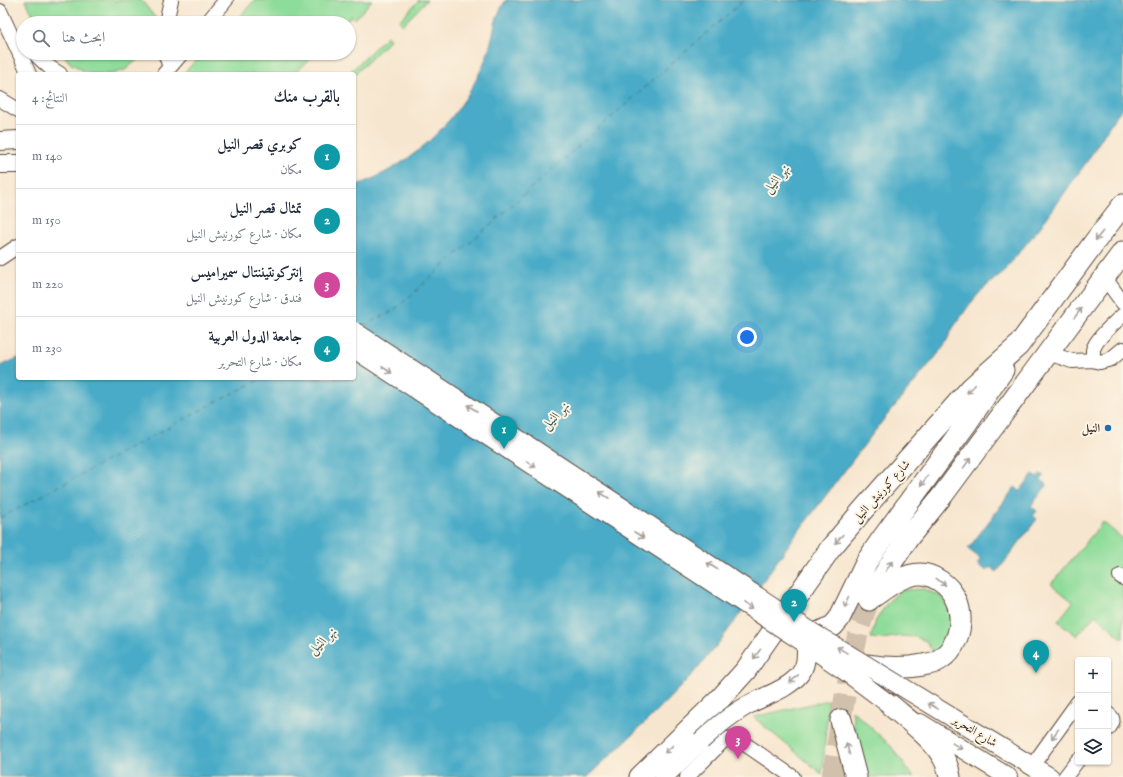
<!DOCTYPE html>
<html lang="ar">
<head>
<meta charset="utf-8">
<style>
  :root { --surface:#fff; --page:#f2f2f3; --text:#1f2937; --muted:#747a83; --line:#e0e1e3; --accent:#1f6fb2 }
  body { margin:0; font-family:"IM FELL English",Amiri,serif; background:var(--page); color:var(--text); direction:rtl }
  .controls { position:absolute; right:12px; bottom:12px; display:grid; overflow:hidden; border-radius:4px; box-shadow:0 1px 3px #0004 }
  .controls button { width:36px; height:36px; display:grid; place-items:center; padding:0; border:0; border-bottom:1px solid var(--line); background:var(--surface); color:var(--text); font:20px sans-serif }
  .you { position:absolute; left:747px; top:337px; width:14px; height:14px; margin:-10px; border:3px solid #fff; border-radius:50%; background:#1a73e8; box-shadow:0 0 0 6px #1a73e833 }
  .badge { display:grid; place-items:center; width:26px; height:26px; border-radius:50%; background:var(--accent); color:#fff; font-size:13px; font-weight:700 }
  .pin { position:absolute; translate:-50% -33px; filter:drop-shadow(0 1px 2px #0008) }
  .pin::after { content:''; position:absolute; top:21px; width:14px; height:12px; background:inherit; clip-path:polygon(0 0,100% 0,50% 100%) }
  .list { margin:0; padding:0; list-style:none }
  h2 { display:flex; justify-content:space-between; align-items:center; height:52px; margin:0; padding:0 16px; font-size:17px }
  h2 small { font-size:13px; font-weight:400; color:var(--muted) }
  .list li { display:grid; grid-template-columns:26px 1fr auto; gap:12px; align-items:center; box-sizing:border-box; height:64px; padding:0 16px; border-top:1px solid var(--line) }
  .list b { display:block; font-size:15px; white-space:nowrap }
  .list p { margin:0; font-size:13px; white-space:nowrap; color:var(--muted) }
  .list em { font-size:13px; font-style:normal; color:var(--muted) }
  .icon { flex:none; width:22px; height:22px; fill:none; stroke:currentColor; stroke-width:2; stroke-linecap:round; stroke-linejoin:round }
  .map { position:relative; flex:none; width:1123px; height:777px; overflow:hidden; direction:ltr }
  .search { position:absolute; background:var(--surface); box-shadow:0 1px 3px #0004; left:16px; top:16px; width:340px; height:44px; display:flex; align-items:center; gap:10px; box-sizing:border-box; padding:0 14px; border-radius:22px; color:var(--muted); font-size:15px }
  .panel { position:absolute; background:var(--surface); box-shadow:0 1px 3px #0004; left:16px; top:72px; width:340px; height:308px; border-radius:4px; direction:rtl }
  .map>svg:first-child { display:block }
  .green { fill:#8edc9a; stroke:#64835c }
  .water { fill:#48abc7; stroke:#426a72 }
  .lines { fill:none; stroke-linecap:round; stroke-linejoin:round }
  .ferry { stroke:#405759; stroke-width:1; stroke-dasharray:5 4; stroke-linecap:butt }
  .highway-tunnel { stroke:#d1c0ac; stroke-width:21; stroke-dasharray:21 10; stroke-linecap:butt }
  .minor-casing { stroke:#574639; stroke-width:16 }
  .major-casing { stroke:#574639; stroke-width:20 }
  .highway-casing { stroke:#574639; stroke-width:23 }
  .minor { stroke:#fff; stroke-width:14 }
  .major { stroke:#fff; stroke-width:18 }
  .highway { stroke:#fff; stroke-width:21 }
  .major-bridge-casing { stroke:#574639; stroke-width:20; stroke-linecap:butt }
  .major-bridge { stroke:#fff; stroke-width:18 }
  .oneway { stroke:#a79f9a }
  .poi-dot { fill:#1f6fb2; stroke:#fcf5e5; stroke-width:1.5 }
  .labels { text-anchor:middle; stroke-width:4; stroke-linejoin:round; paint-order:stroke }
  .poi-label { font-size:12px; font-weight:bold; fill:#3b2a1e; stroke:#fcf5e5; text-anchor:end }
  .street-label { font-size:12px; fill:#3b2a1e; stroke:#fcf5e5 }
  .water-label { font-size:13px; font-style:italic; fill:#405759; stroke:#fcf5e5 }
</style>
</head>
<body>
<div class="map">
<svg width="1123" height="777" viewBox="0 0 1123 777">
  <rect width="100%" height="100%" fill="#fcf5e5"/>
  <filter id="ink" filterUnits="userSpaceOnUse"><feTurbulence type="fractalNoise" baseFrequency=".025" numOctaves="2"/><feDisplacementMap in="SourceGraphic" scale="8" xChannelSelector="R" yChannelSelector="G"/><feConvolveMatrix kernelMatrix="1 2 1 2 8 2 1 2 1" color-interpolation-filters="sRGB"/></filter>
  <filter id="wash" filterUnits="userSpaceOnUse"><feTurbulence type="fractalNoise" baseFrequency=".012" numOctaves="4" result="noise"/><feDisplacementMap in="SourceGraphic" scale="16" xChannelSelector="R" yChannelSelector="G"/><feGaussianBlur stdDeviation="0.9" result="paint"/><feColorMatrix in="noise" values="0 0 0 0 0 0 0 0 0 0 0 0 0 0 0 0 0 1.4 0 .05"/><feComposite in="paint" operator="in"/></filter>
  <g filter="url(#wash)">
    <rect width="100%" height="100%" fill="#f7e6cf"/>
    <!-- green -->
    <path class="green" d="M25 0H141L160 23H38Z
      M255 0H372L355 19 351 16 345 23H233Z
      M419 0H427L403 25 399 21Z
      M387 36 390 40 354 75V74H348Z
      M62 53H145L125 70 112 74H94L88 73 70 63Z
      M203 53H316L295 74H183Z
      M1103 522 1123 539V639L1095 615 1077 636 1058 621 1073 602 1051 584Z
      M924 589 942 597 952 615 951 635 940 648 933 652 926 641 915 637 900 636 882 639 871 638 876 620 888 602 901 590Z
      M829 700 822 774 753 717Z
      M852 710 890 745 914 777H864L859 759Z"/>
    <!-- water -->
    <path class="water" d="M506 0H1123V107L1113 120 1088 160 1041 226 1003 272 982 290 970 304 953 328 943 348 884 419 792 540 735 621 717 645 690 677 647 721 587 777H0V366L18 358V378H354V186C415 165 463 117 486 58 494 39 493 17 506 0Z
      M1033 474 1037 477 1040 474 1044 476 1041 480 1047 485 1031 506 1037 511 1033 516 1037 519 997 572 991 567 987 571 977 564 981 559 968 549 1015 487 1020 491Z"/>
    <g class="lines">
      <!-- ferry -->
      <path class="ferry" d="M363 326 393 311 583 142 744 0
        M0 518 210 405 263 378"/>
    </g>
  </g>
  <g filter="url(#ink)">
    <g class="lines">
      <!-- highway-tunnel -->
      <path class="highway-tunnel" d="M832 777 842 713 849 675 859 629 869 600"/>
      <!-- minor casing -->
      <g class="minor-casing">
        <path id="minor" d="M0 11 29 74
          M166 23 171 0
          M207 23 226 0
          M34 53 49 67 60 74
          M165 53 170 67
          M164 74 182 53
          M0 99 18 110
          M0 258 18 246
          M1104 277 1123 303
          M1048 353 1072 361 1093 360 1100 362 1111 359 1123 349
          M1093 360C1093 357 1093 353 1093 350 1095 340 1115 322 1123 315
          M1120 576 1123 578
          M1108 714C1115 719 1113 723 1108 729
          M1032 766 1078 702
          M687 777 722 742C728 737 732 738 739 740L793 777
          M1065 777 1078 760"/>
      </g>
      <!-- major casing -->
      <g class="major-casing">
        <path id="major" d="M0 141 18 140
          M0 164H18
          M899 685 1050 777
          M920 723 1008 777
          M664 777 701 741"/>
      </g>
      <!-- highway casing -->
      <g class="highway-casing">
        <path id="highway" d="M869 600 888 568 908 538 942 496 1123 252
          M815 634 833 626 839 619 867 561 882 539 966 424 1003 370
          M868 665C886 668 904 669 923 665 926 664 931 664 935 662 966 647 969 600 940 581 934 577 928 574 920 574 902 574 885 589 871 598
          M889 704C911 723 946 746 950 777
          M841 720 856 777
          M640 777 719 700 746 670 830 549 862 511 972 387 1018 346 1096 240 1123 205"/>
      </g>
      <!-- minor -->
      <use href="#minor" class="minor"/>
      <!-- major -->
      <use href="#major" class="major"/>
      <!-- highway -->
      <use href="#highway" class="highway"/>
      <!-- major-bridge casing -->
      <g class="major-bridge-casing">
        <path id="major-bridge" d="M354 331 815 634 899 685
          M354 349 806 644 845 671 889 704
          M701 741C716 727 731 714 750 704 767 695 788 689 800 674 807 665 806 654 806 644"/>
      </g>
      <!-- major-bridge -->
      <use href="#major-bridge" class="major-bridge"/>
    </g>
    <!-- one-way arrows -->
    <defs><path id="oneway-shaft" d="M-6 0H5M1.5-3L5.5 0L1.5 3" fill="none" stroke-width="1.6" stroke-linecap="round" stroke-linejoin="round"/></defs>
    <g class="oneway">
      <use href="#oneway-shaft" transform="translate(1099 236) rotate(128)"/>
      <use href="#oneway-shaft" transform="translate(1078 313) rotate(-53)"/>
      <use href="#oneway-shaft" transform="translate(387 370) rotate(33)"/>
      <use href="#oneway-shaft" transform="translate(971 389) rotate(134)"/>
      <use href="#oneway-shaft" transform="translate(472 408) rotate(-147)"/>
      <use href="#oneway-shaft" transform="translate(967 463) rotate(-54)"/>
      <use href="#oneway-shaft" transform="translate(531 464) rotate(33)"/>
      <use href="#oneway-shaft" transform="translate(924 481) rotate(126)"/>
      <use href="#oneway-shaft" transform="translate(604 495) rotate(-147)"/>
      <use href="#oneway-shaft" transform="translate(639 535) rotate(33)"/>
      <use href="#oneway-shaft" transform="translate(839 539) rotate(130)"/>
      <use href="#oneway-shaft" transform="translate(712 566) rotate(-147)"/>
      <use href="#oneway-shaft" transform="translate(889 566) rotate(-57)"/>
      <use href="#oneway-shaft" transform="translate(941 582) rotate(37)"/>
      <use href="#oneway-shaft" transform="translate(847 602) rotate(114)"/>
      <use href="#oneway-shaft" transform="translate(748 606) rotate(33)"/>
      <use href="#oneway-shaft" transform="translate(842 650) rotate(-149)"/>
      <use href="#oneway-shaft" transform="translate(757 654) rotate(126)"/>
      <use href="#oneway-shaft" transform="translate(794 679) rotate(136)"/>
      <use href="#oneway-shaft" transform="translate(933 706) rotate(-149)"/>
      <use href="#oneway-shaft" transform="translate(1055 734) rotate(126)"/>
      <use href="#oneway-shaft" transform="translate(957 746) rotate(32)"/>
      <use href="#oneway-shaft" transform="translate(669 749) rotate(136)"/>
      <use href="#oneway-shaft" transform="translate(848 749) rotate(-105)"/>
    </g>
  </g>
  <!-- markers -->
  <circle class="poi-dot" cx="1108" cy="428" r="4"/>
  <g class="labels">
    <!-- poi labels -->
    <g class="poi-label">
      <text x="1100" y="432">النيل</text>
    </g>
    <!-- street labels -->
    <g class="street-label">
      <text transform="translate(881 491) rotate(-48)" y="4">شارع كورنيش النيل</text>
      <text transform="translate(975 731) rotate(31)" y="4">شارع التحرير</text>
    </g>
    <!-- water labels -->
    <g class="water-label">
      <text transform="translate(776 178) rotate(-49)" y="5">نهر النيل</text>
      <text transform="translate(555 415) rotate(-45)" y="5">نهر النيل</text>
      <text transform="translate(322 640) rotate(-42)" y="5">نهر النيل</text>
    </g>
  </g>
</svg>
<div class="controls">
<button>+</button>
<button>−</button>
<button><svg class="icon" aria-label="layers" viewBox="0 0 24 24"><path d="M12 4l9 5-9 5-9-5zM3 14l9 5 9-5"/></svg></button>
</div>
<div class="you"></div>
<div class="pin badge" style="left:504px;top:449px;background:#0f9aa8">1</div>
<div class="pin badge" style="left:794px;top:622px;background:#0f9aa8">2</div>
<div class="pin badge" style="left:738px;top:759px;background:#d1479c">3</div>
<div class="pin badge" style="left:1036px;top:673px;background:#0f9aa8">4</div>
<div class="search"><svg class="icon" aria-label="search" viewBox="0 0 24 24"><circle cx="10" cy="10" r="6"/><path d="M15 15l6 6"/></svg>ابحث هنا</div>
<section class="panel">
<h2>بالقرب منك<small>النتائج: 4</small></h2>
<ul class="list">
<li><span class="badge" style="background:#0f9aa8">1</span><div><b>كوبري قصر النيل</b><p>مكان</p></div><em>140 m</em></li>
<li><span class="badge" style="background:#0f9aa8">2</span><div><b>تمثال قصر النيل</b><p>مكان · شارع كورنيش النيل</p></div><em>150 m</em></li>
<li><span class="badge" style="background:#d1479c">3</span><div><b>إنتركونتيننتال سميراميس</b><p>فندق · شارع كورنيش النيل</p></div><em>220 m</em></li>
<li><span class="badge" style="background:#0f9aa8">4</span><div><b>جامعة الدول العربية</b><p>مكان · شارع التحرير</p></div><em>230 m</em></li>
</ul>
</section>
</div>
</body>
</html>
